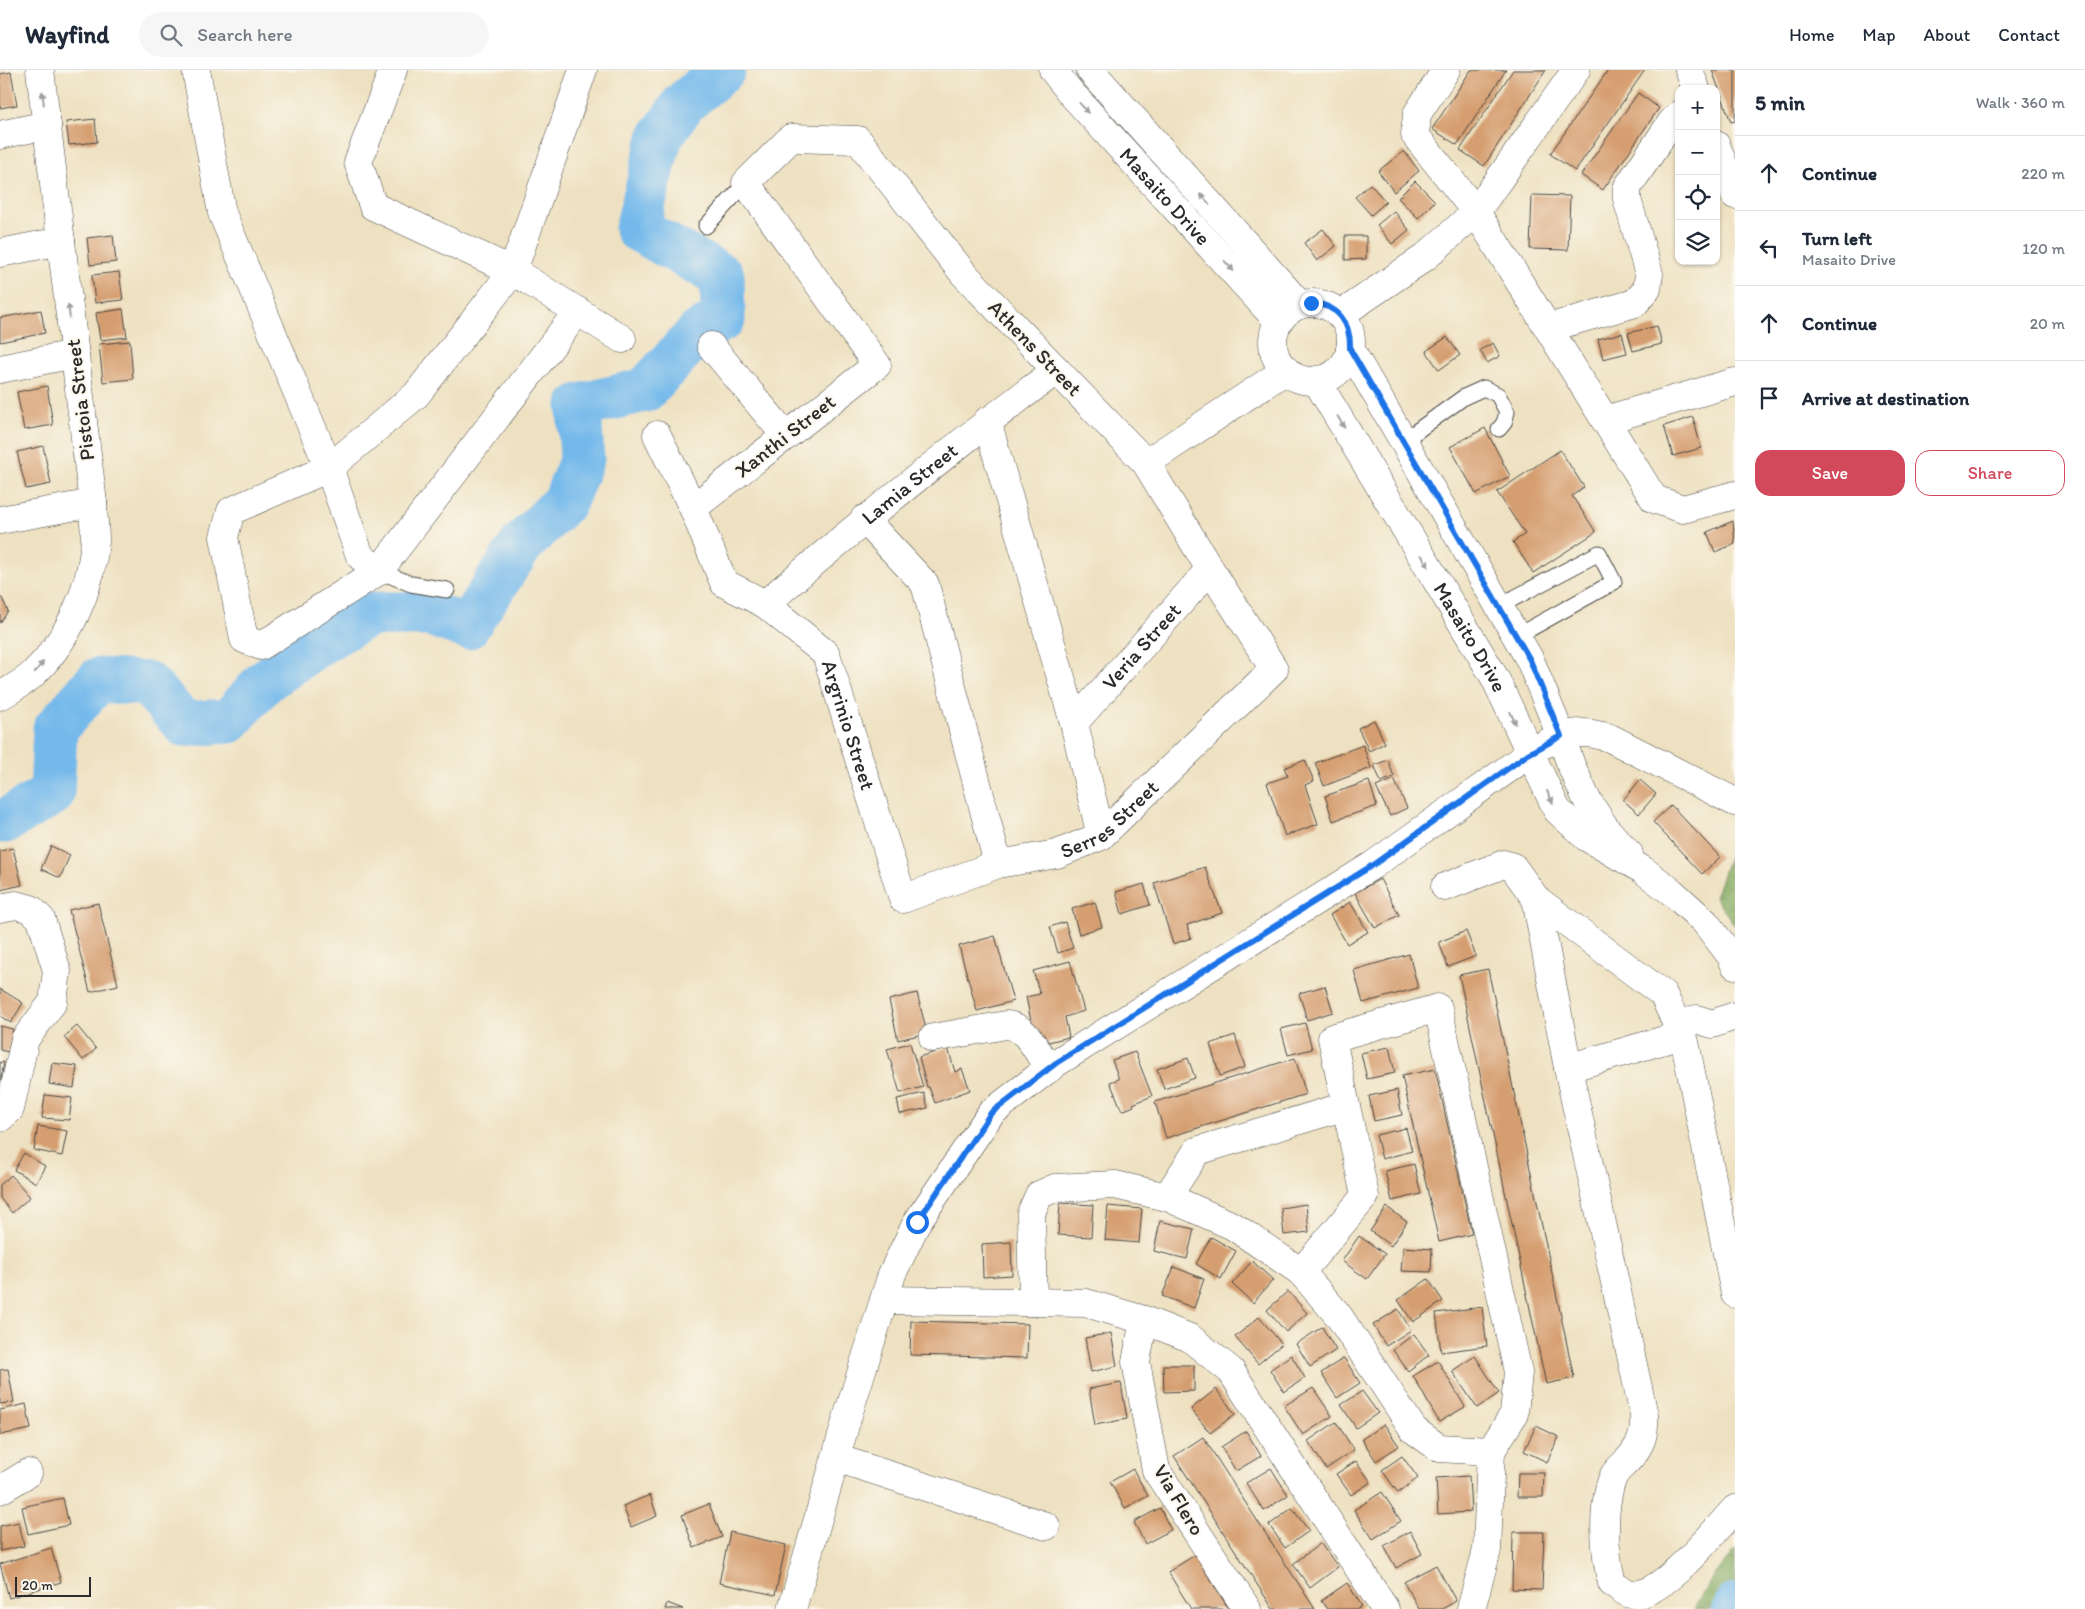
<!DOCTYPE html>
<html lang="en">
<head>
<meta charset="utf-8">
<style>
  :root { --surface:#fff; --page:#f6f6f7; --text:#1f2937; --muted:#747a83; --line:#e0e1e3; --accent:#d1495b }
  body { margin:0; font-family:Itim,sans-serif; background:var(--page); color:var(--text) }
  .controls { position:absolute; right:15px; top:15px; display:grid; overflow:hidden; border-radius:10px; box-shadow:0 1px 4px #0004 }
  .controls button { width:45px; height:45px; display:grid; place-items:center; padding:0; border:0; border-bottom:1px solid var(--line); background:var(--surface); color:var(--text); font:25px sans-serif }
  .scale { position:absolute; left:15px; bottom:12px; width:76px; box-sizing:border-box; padding-left:5px; border:2px solid #2b2b2b; border-top:0; font-size:14px; line-height:18px; white-space:nowrap; color:#2b2b2b; -webkit-text-stroke:4px #fbf7ec; paint-order:stroke }
  .stop { position:absolute; width:15px; height:15px; margin:-11px; border:4px solid #1a73e8; border-radius:50%; background:#fff }
  .stop.end { background:#1a73e8; border-color:#fff; box-shadow:0 1px 5px #0008 }
  .list { margin:0; padding:0; list-style:none }
  h2 { display:flex; justify-content:space-between; align-items:center; height:65px; margin:0; padding:0 20px; font-size:21px }
  h2 small { font-size:16px; font-weight:400; color:var(--muted) }
  .list li { display:grid; grid-template-columns:32px 1fr auto; gap:15px; align-items:center; box-sizing:border-box; height:75px; padding:0 20px; border-top:1px solid var(--line) }
  .list b { display:block; font-size:19px; white-space:nowrap }
  .list p { margin:0; font-size:16px; white-space:nowrap; color:var(--muted) }
  .list em { font-size:16px; font-style:normal; color:var(--muted) }
  .actions { display:flex; gap:10px; padding:15px 20px }
  .actions a { flex:1; padding:11px 0; border:1px solid var(--accent); border-radius:15px; text-align:center; font-size:18px; color:var(--accent) }
  .actions .main { background:var(--accent); color:#fff }
  .icon { flex:none; width:28px; height:28px; fill:none; stroke:currentColor; stroke-width:2; stroke-linecap:round; stroke-linejoin:round }
  .map { position:relative; flex:none; width:1735px; height:1539px; overflow:hidden }
  header { display:flex; align-items:center; gap:30px; box-sizing:border-box; height:70px; padding:0 25px; background:var(--surface); border-bottom:1px solid var(--line) }
  header strong { font-size:24px }
  nav { display:flex; gap:28px; margin-inline-start:auto; font-size:18px }
  .search { width:350px; height:45px; background:var(--page); display:flex; align-items:center; gap:12px; box-sizing:border-box; padding:0 18px; border-radius:28px; color:var(--muted); font-size:19px }
  main { display:flex }
  aside { flex:1; background:var(--surface) }
  .map>svg:first-child { display:block }
  .forest { fill:url(#forest-crowns); stroke:#586c46 }
  .lines { fill:none; stroke-linecap:round; stroke-linejoin:round }
  .river { stroke:#75b9eb; stroke-width:45 }
  .building { fill:#d59e70 }
  .service-casing { stroke:#484642; stroke-width:17 }
  .minor-casing { stroke:#484642; stroke-width:29 }
  .tertiary-casing { stroke:#484642; stroke-width:29 }
  .service { stroke:#fff; stroke-width:15 }
  .minor { stroke:#fff; stroke-width:28 }
  .tertiary { stroke:#fff; stroke-width:28 }
  .oneway { fill:#a0a0a0 }
  .route { stroke:#1a73e8; stroke-width:6 }
  .labels { text-anchor:middle; stroke-width:4; stroke-linejoin:round; paint-order:stroke }
  .street-label { font-size:21px; fill:#2b2b2b; stroke:#fbf7ec }
</style>
</head>
<body>
<header>
<strong>Wayfind</strong>
<div class="search"><svg class="icon" aria-label="search" viewBox="0 0 24 24"><circle cx="10" cy="10" r="6"/><path d="M15 15l6 6"/></svg>Search here</div>
<nav><a>Home</a><a>Map</a><a>About</a><a>Contact</a></nav>
</header>
<main>
<div class="map">
<svg width="1735" height="1539" viewBox="0 0 1735 1539">
  <defs>
    <pattern id="forest-crowns" width="20" height="18" patternUnits="userSpaceOnUse" patternTransform="scale(1.25)"><rect width="20" height="18" fill="#86ac62"/><path d="M2 6a3 3 0 1 1 6 0M12 15a3 3 0 1 1 6 0" fill="none" stroke="#6e8c51"/></pattern>
  </defs>
  <rect width="100%" height="100%" fill="#fbf7ec"/>
  <filter id="ink" filterUnits="userSpaceOnUse"><feTurbulence type="fractalNoise" baseFrequency=".02" numOctaves="2"/><feDisplacementMap in="SourceGraphic" scale="10" xChannelSelector="R" yChannelSelector="G"/><feConvolveMatrix kernelMatrix="1 2 1 2 8 2 1 2 1" color-interpolation-filters="sRGB"/></filter>
  <filter id="wash" filterUnits="userSpaceOnUse"><feTurbulence type="fractalNoise" baseFrequency=".0096" numOctaves="4" result="noise"/><feDisplacementMap in="SourceGraphic" scale="20" xChannelSelector="R" yChannelSelector="G"/><feGaussianBlur stdDeviation="1.12" result="paint"/><feColorMatrix in="noise" values="0 0 0 0 0 0 0 0 0 0 0 0 0 0 0 0 0 1.4 0 .05"/><feComposite in="paint" operator="in"/></filter>
  <g filter="url(#wash)">
    <rect width="100%" height="100%" fill="#eee1c1"/>
    <!-- forest -->
    <path class="forest" d="M1735 770V856L1715 827Z
      M1735 1479V1539H1694L1707 1516Z"/>
    <g class="lines">
      <!-- river -->
      <path class="river" d="M0 751H5L52 724 55 659 98 610 148 614 184 654 229 651 265 611 321 572 369 544H430L467 557 522 474 565 431 582 389 579 336 645 320 699 262 723 249 722 206 637 159 660 68 684 33 723 0
        M1734 1539 1735 1536"/>
    </g>
    <g id="blocks">
      <!-- building -->
      <path class="building" d="M1471 0H1506L1457 75 1432 59Z
        M1513 0H1546L1484 96 1460 80Z
        M1608 0H1645L1575 101 1550 84Z
        M1712 0H1735V51L1731 52Z
        M11 2 17 35 0 38V4Z
        M1638 23 1659 38 1603 120 1581 105Z
        M95 49 97 72 69 75 66 52Z
        M1404 81 1419 101 1394 122 1378 101Z
        M1415 111 1435 131 1418 148 1398 128Z
        M1370 114 1386 132 1371 145 1355 127Z
        M1532 125 1570 126 1568 180 1530 179Z
        M1394 141 1409 160 1392 174 1377 155Z
        M1323 159 1336 176 1317 191 1304 173Z
        M113 165 116 192 90 195 87 168Z
        M1345 166H1366V189L1345 190Z
        M119 202 123 230 95 233 92 205Z
        M123 239 127 267 100 270 96 243Z
        M41 240 45 263 0 272V248Z
        M1657 256 1662 274 1633 281 1628 263Z
        M1622 263 1627 283 1603 289 1598 269Z
        M1447 267 1460 285 1439 300 1426 281Z
        M130 271 133 309 103 312 99 274Z
        M1493 273 1500 286 1487 293 1480 280Z
        M47 316 53 355 24 360 17 322Z
        M1693 347 1701 378 1673 386 1664 356Z
        M1485 358 1510 406 1476 424 1450 377Z
        M43 376 51 414 26 419 17 382Z
        M1560 380 1584 417 1572 426 1596 462 1533 503 1513 472 1525 464 1497 422Z
        M1733 451 1735 474 1715 482 1707 462Z
        M0 528H2L8 541 0 553Z
        M1374 650 1385 673 1369 681 1358 658Z
        M1363 675 1371 698 1324 716 1315 693Z
        M1305 690 1314 711 1305 715 1318 754 1285 766 1267 713 1288 706 1284 698Z
        M1388 690 1394 707 1381 712 1374 695Z
        M1394 709 1407 738 1390 746 1376 717Z
        M1640 710 1656 724 1639 744 1623 730Z
        M1369 711 1377 736 1333 751 1325 726Z
        M1671 735 1720 787 1702 804 1653 752Z
        M51 776 70 785 60 808 41 799Z
        M13 778 22 815 0 820V781Z
        M1205 797 1222 843 1187 855 1191 868 1173 874 1154 813Z
        M1380 809 1399 845 1375 858 1355 823Z
        M1144 814 1150 835 1122 844 1116 822Z
        M1095 832 1102 857 1079 864 1072 839Z
        M1350 832 1368 862 1347 874 1330 845Z
        M98 833 118 915 90 922 69 840Z
        M1065 852 1073 878 1058 883 1050 857Z
        M1466 861 1476 886 1448 897 1439 872Z
        M995 866 1013 931 977 941 959 876Z
        M1409 884 1418 918 1363 933 1354 900Z
        M1070 891 1084 941 1065 947 1069 967 1036 975 1026 927 1040 924 1033 901Z
        M1488 899 1574 1308 1546 1314 1459 905Z
        M1325 916 1333 942 1307 950 1299 923Z
        M0 919 23 933 11 953 0 946Z
        M917 923 927 963 898 970 889 930Z
        M1305 953 1312 979 1288 985 1281 959Z
        M0 956 13 959 8 982 0 980Z
        M77 956 96 979 83 990 64 967Z
        M1235 965 1245 997 1220 1006 1210 974Z
        M910 973 923 1017 900 1023 887 979Z
        M1389 977 1395 1003 1367 1009 1361 983Z
        M948 978 955 1002 962 999 970 1020 935 1033 929 1017H927L919 987Z
        M1135 982 1152 1026 1133 1034 1134 1036 1122 1041 1110 1012 1119 1009 1112 990Z
        M1188 988 1195 1008 1164 1019 1157 999Z
        M1295 988 1306 1024 1166 1068 1155 1032Z
        M0 992H4L1 1010 0 1009Z
        M52 993 77 996 74 1018 49 1014Z
        M1435 999 1472 1164 1439 1172 1402 1006Z
        M1397 1020 1402 1045 1374 1051 1369 1026Z
        M924 1023 928 1038 900 1044 897 1029Z
        M45 1025 72 1028 69 1050 42 1048Z
        M38 1056 67 1061 62 1086 34 1080Z
        M1406 1058 1412 1081 1382 1089 1376 1065Z
        M24 1083 45 1096 36 1113 14 1100Z
        M1414 1094 1421 1124 1392 1131 1385 1101Z
        M11 1105 30 1127 12 1143 0 1128V1115Z
        M1060 1133 1093 1135 1091 1167 1058 1165Z
        M1306 1134 1309 1162 1284 1165 1281 1138Z
        M1108 1136 1142 1139 1139 1173 1105 1170Z
        M1387 1137 1407 1152 1391 1176 1370 1161Z
        M1160 1151 1194 1159 1187 1189 1154 1181Z
        M1359 1166 1385 1184 1367 1209 1342 1191Z
        M1211 1167 1236 1181 1221 1209 1196 1194Z
        M1011 1172 1012 1205 983 1207 982 1174Z
        M1403 1177 1432 1179 1431 1202 1401 1201Z
        M1252 1191 1273 1210 1253 1233 1232 1214Z
        M1174 1197 1204 1209 1194 1238 1162 1226Z
        M1428 1209 1443 1231 1413 1252 1398 1230Z
        M1288 1221 1307 1243 1286 1262 1267 1240Z
        M1482 1237 1487 1276 1441 1282 1436 1243Z
        M1398 1239 1411 1260 1386 1276 1373 1255Z
        M1259 1247 1282 1274 1258 1294 1235 1267Z
        M911 1251 1028 1254 1027 1288 910 1285Z
        M1322 1257 1336 1280 1310 1297 1296 1274Z
        M1111 1263 1117 1296 1091 1302 1085 1268Z
        M1414 1264 1429 1285 1408 1301 1393 1280Z
        M1291 1285 1305 1308 1284 1322 1270 1300Z
        M1475 1286 1499 1323 1477 1338 1452 1301Z
        M1344 1288 1360 1313 1337 1328 1321 1303Z
        M1438 1291 1465 1337 1439 1352 1413 1306Z
        M1163 1295H1194V1321L1164 1322Z
        M8 1299 14 1332 0 1334V1300Z
        M1121 1313 1127 1349 1095 1355 1089 1319Z
        M1313 1318 1332 1346 1303 1365 1284 1336Z
        M1216 1319 1235 1344 1210 1363 1191 1339Z
        M1362 1321 1378 1343 1356 1358 1341 1335Z
        M26 1334 31 1359 0 1365V1340Z
        M1336 1352 1354 1380 1326 1399 1308 1371Z
        M1384 1354 1399 1376 1376 1391 1362 1369Z
        M1536 1356 1559 1367 1547 1392 1524 1381Z
        M1246 1361 1261 1386 1236 1401 1221 1377Z
        M1203 1367 1247 1435 1315 1539H1273L1174 1386Z
        M1402 1386 1418 1408 1398 1423 1382 1400Z
        M1356 1391 1371 1412 1351 1425 1336 1404Z
        M1271 1398 1288 1425 1264 1441 1246 1413Z
        M1133 1399 1148 1426 1125 1438 1110 1412Z
        M1518 1403H1544L1543 1427H1517Z
        M1469 1406 1471 1442 1438 1444 1436 1408Z
        M1382 1422 1401 1451 1373 1469 1354 1440Z
        M650 1425 657 1446 631 1457 623 1436Z
        M63 1428 69 1455 28 1464 22 1437Z
        M709 1434 722 1467 694 1478 682 1445Z
        M1160 1438 1171 1460 1145 1474 1134 1452Z
        M1292 1438 1309 1461 1285 1478 1269 1455Z
        M19 1452 24 1476 0 1481V1456Z
        M1410 1461 1422 1484 1396 1498 1384 1476Z
        M730 1462 786 1475 775 1525 719 1513Z
        M1513 1462H1544L1542 1520 1512 1519Z
        M1321 1473 1338 1497 1310 1518 1293 1494Z
        M51 1478 61 1512 9 1528 0 1494Z
        M1195 1485 1225 1533 1229 1539H1191L1168 1502Z
        M1436 1495 1456 1531 1442 1539H1419L1404 1512Z
        M1347 1513 1362 1536 1358 1539H1327L1321 1531Z
        M667 1533 683 1539H665Z"/>
    </g>
  </g>
  <g filter="url(#ink)">
    <use href="#blocks" fill-opacity="0" stroke="#484642" stroke-width="1"/>
    <g class="lines">
      <!-- service casing -->
      <g class="service-casing">
        <path id="service" d="M706 156 746 113
          M1403 371 1464 327 1484 318 1498 325 1507 342 1504 353 1499 359
          M379 501 411 514 447 520
          M1499 536 1599 483 1614 512 1517 566"/>
      </g>
      <!-- minor casing -->
      <g class="minor-casing">
        <g id="minor">
          <path d="M196 0 222 143 329 398 360 486 379 501"/>
          <path d="M393 0 358 92 373 136 513 201 622 269"/>
          <path d="M1446 0 1417 44 1415 65 1476 142 1654 429 1683 439 1735 425"/>
          <path d="M1689 0 1696 19"/>
          <path d="M0 65 47 55"/>
          <path d="M1716 75 1735 125"/>
          <path d="M0 183 61 171"/>
          <path d="M578 241 379 501 261 576 244 569 224 467 231 441 329 398 416 325 513 201 583 0"/>
          <path d="M1340 245 1424 188 1476 142 1576 0"/>
          <path d="M1548 258 1635 233 1647 219 1649 204 1627 129V118L1671 53 1679 45"/>
          <path d="M711 276 786 366"/>
          <path d="M0 299 74 284"/>
          <path d="M1605 350 1735 312"/>
          <path d="M987 351 1074 653 1101 766"/>
          <path id="s1" d="M657 365 693 438 724 513 765 534 826 584 903 829 998 794 1057 784 1101 766 1274 599 1210 499 1146 393 964 204 858 70 791 68 746 113 877 295 693 438"/>
          <path d="M1146 393 1286 300"/>
          <path d="M864 449 925 514 998 794"/>
          <path d="M0 450 93 433"/>
          <path id="s2" d="M765 534C860 453 956 374 1057 300"/>
          <path d="M0 626C10 620 23 613 32 605 68 571 91 520 95 471 95 459 93 445 93 433L40 0"/>
          <path id="s3" d="M1074 653 1210 499"/>
          <path d="M1445 817 1504 794 1513 797 1536 829"/>
          <path d="M0 838 16 835 31 839 41 849 57 901 53 932 25 969 10 1039 0 1048"/>
          <path d="M1678 956 1697 949 1712 954 1735 946"/>
          <path d="M933 968 1006 955C1027 956 1037 982 1049 999"/>
          <path d="M1568 998 1682 965"/>
          <path d="M1346 1036 1332 968 1438 938 1518 1302 1514 1344 1491 1381 1487 1480 1471 1539"/>
          <path d="M1167 1127 1197 1081 1346 1036 1365 1126 1301 1202"/>
          <path d="M1735 1224 1685 972 1663 924 1536 829 1568 998 1644 1345C1645 1365 1641 1376 1627 1391 1623 1395 1617 1400 1614 1405 1601 1434 1604 1483 1612 1513 1618 1516 1626 1524 1632 1524 1662 1528 1715 1460 1735 1439"/>
          <path d="M884 1230 1086 1233 1144 1250 1190 1268 1231 1301 1385 1539"/>
          <path d="M1033 1232 1031 1143 1039 1125 1055 1118 1115 1115 1167 1127 1233 1156 1301 1202 1338 1245 1414 1360 1439 1378 1491 1381"/>
          <path d="M1144 1250 1136 1292 1156 1400 1247 1539"/>
          <path d="M836 1388 1046 1456"/>
          <path d="M0 1420 28 1403"/>
          <path d="M792 1539 848 1345 892 1204 917 1152 991 1043 1056 993 1373 795 1529 684"/>
        </g>
      </g>
      <!-- tertiary casing -->
      <g class="tertiary-casing">
        <g id="tertiary">
          <path id="s4" d="M1053 0 1070 22 1279 252"/>
          <path d="M1090 0 1300 235"/>
          <circle cx="1312" cy="272" r="39"/>
          <path d="M1350 279 1530 590 1561 666 1571 695 1587 730 1606 759 1629 784"/>
          <path id="s5" d="M1316 310 1495 608 1557 740 1586 767 1643 800 1672 822 1705 852 1731 886 1735 895"/>
          <path d="M1545 674C1569 661 1584 660 1610 668L1735 732"/>
        </g>
      </g>
      <!-- service -->
      <use href="#service" class="service"/>
      <!-- minor -->
      <use href="#minor" class="minor"/>
      <!-- tertiary -->
      <use href="#tertiary" class="tertiary"/>
    </g>
    <!-- one-way arrows -->
    <defs><path id="oneway-solid" d="M-6-.8H1V-3.2L6.5 0L1 3.2V.8H-6Z" transform="scale(1.25)"/></defs>
    <g class="oneway">
      <use href="#oneway-solid" transform="translate(43 28) rotate(-97)"/>
      <use href="#oneway-solid" transform="translate(1084 38) rotate(48)"/>
      <use href="#oneway-solid" transform="translate(1205 129) rotate(-132)"/>
      <use href="#oneway-solid" transform="translate(1229 196) rotate(48)"/>
      <use href="#oneway-solid" transform="translate(69 241) rotate(-97)"/>
      <use href="#oneway-solid" transform="translate(1341 352) rotate(59)"/>
      <use href="#oneway-solid" transform="translate(1425 491) rotate(59)"/>
      <use href="#oneway-solid" transform="translate(39 597) rotate(-50)"/>
      <use href="#oneway-solid" transform="translate(1513 648) rotate(66)"/>
      <use href="#oneway-solid" transform="translate(1550 727) rotate(64)"/>
    </g>
  </g>
  <g class="lines" filter="url(#ink)">
    <!-- route -->
    <path class="route" d="M917 1152 991 1043 1056 993 1373 795 1528 684 1561 666 1530 590 1350 279C1351 252 1338 235 1311 233"/>
  </g>
  <g class="labels">
    <!-- street labels -->
    <g class="street-label">
      <text dy="7" stroke="none"><textPath href="#s4" startOffset="169">Masaito Drive</textPath></text>
      <text transform="translate(1035 278) rotate(46)" y="7">Athens Street</text>
      <text transform="translate(80 330) rotate(-97)" y="7">Pistoia Street</text>
      <text transform="translate(785 366) rotate(-38)" y="7">Xanthi Street</text>
      <text dy="7" stroke="none"><textPath href="#s2" startOffset="188">Lamia Street</textPath></text>
      <text dy="7" stroke="none"><textPath href="#s5" startOffset="300">Masaito Drive</textPath></text>
      <text dy="7" stroke="none"><textPath href="#s3" startOffset="102">Veria Street</textPath></text>
      <text dy="7" stroke="none"><textPath href="#s1" startOffset="362">Argrinio Street</textPath></text>
      <text dy="7" stroke="none"><textPath href="#s1" startOffset="769">Serres Street</textPath></text>
      <text transform="translate(1179 1430) rotate(59)" y="7">Via Flero</text>
    </g>
  </g>
</svg>
<div class="controls">
<button>+</button>
<button>−</button>
<button><svg class="icon" aria-label="locate" viewBox="0 0 24 24"><circle cx="12" cy="12" r="6"/><path d="M12 2v4M12 18v4M2 12h4M18 12h4"/></svg></button>
<button><svg class="icon" aria-label="layers" viewBox="0 0 24 24"><path d="M12 4l9 5-9 5-9-5zM3 14l9 5 9-5"/></svg></button>
</div>
<div class="scale">20 m</div>
<div class="stop" style="left:917px;top:1152px"></div>
<div class="stop end" style="left:1311px;top:233px"></div>
</div>
<aside>
<h2>5 min<small>Walk · 360 m</small></h2>
<ul class="list">
<li><svg class="icon" aria-label="ahead" viewBox="0 0 24 24"><path d="M12 20V5M6 11l6-6 6 6"/></svg><div><b>Continue</b></div><em>220 m</em></li>
<li><svg class="icon" aria-label="left" viewBox="0 0 24 24"><path d="M17 20v-9H6M10 6l-5 5 5 5"/></svg><div><b>Turn left</b><p>Masaito Drive</p></div><em>120 m</em></li>
<li><svg class="icon" aria-label="ahead" viewBox="0 0 24 24"><path d="M12 20V5M6 11l6-6 6 6"/></svg><div><b>Continue</b></div><em>20 m</em></li>
<li><svg class="icon" aria-label="arrive" viewBox="0 0 24 24"><path d="M6 21V4h12l-3 4 3 4H6"/></svg><div><b>Arrive at destination</b></div></li>
</ul>
<div class="actions"><a class="main">Save</a><a>Share</a></div>
</aside>
</main>
</body>
</html>
